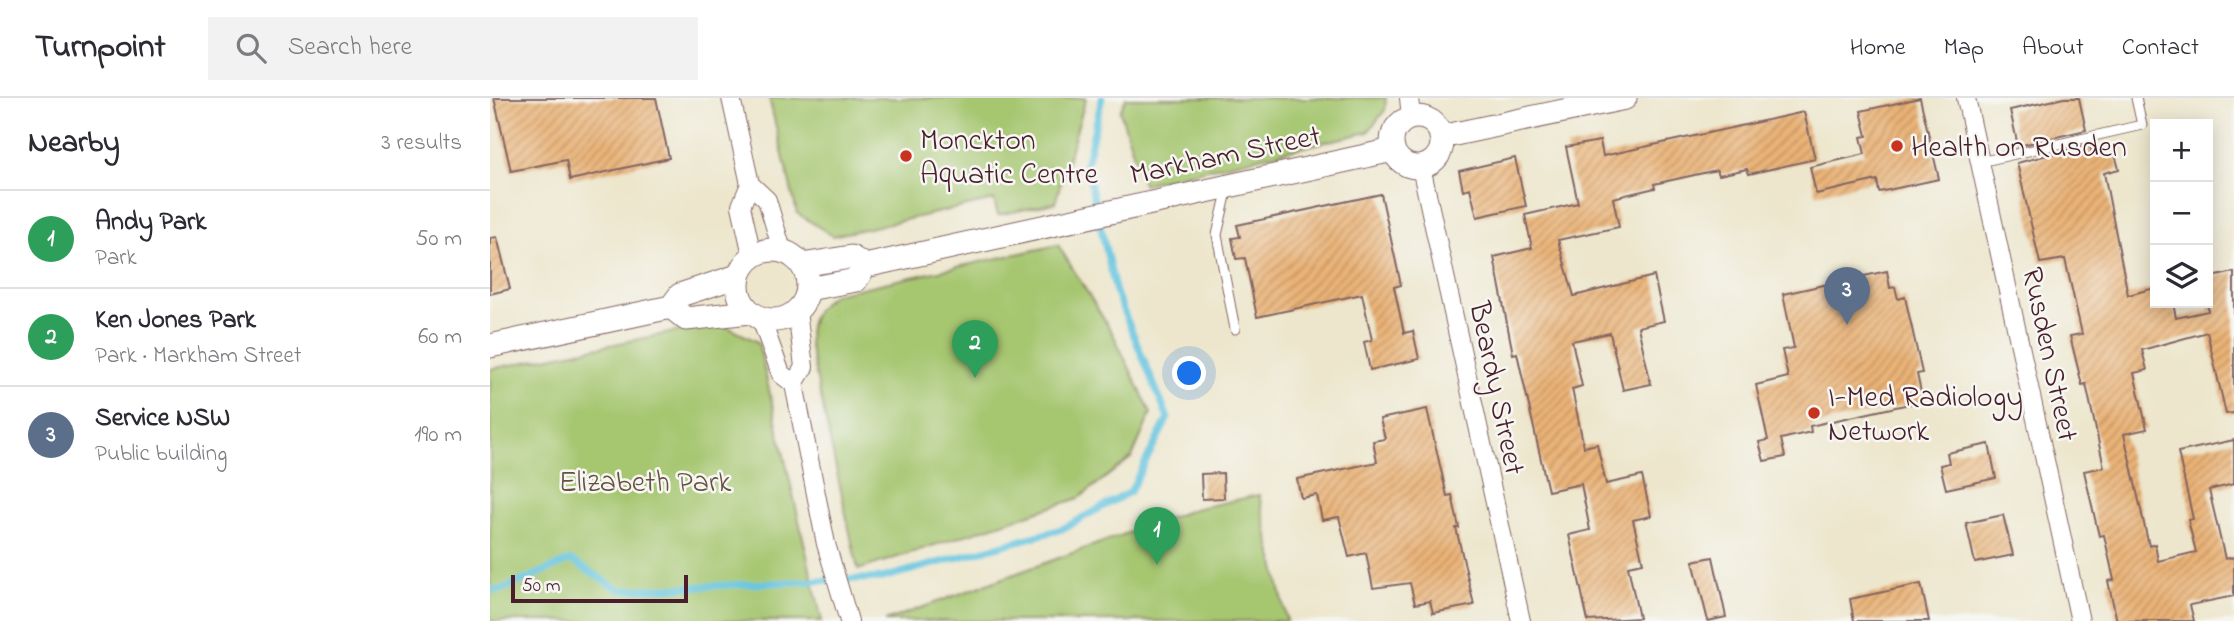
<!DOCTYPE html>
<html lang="en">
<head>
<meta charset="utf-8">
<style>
  :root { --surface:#fff; --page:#f2f2f3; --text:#2b2b33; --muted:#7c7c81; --line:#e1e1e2; --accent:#7c3aed }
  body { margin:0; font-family:"Indie Flower",sans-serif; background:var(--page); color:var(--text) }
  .controls { position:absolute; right:21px; top:21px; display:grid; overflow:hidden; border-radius:0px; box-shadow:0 4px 18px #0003 }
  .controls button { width:63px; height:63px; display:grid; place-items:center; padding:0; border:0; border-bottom:2px solid var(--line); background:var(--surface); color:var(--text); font:35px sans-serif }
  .scale { position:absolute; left:21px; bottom:18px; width:177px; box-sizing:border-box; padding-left:7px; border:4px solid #4a1f2b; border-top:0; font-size:19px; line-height:24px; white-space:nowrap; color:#4a1f2b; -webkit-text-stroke:5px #f6f6f2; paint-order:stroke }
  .you { position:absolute; left:700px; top:276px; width:24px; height:24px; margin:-18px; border:5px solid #fff; border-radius:50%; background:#1a73e8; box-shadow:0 0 0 10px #1a73e833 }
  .badge { display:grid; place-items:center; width:46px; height:46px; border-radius:50%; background:var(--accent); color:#fff; font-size:23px; font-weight:700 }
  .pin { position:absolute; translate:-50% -58px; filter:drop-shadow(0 2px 4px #0008) }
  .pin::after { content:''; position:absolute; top:37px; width:24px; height:21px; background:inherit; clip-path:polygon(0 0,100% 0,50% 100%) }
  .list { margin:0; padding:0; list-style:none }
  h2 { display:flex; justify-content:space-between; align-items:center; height:91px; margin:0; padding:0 28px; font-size:30px }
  h2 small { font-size:23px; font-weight:400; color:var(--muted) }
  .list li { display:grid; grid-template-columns:46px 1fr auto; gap:21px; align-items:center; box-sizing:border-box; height:98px; padding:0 28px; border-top:2px solid var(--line) }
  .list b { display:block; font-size:26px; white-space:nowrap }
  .list p { margin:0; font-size:23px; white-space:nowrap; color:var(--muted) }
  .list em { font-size:23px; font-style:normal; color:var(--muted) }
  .icon { flex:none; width:38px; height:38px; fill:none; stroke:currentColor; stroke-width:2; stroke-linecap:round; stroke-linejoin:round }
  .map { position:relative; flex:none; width:1744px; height:523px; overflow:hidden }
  header { display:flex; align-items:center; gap:42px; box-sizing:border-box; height:98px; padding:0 35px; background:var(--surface); border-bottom:2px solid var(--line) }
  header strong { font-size:33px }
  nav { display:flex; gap:38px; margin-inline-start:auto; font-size:24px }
  .search { width:490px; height:63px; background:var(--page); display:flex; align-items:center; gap:18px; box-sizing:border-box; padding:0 24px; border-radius:0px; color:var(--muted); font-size:26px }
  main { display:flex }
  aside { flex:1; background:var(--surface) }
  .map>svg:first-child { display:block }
  .green { fill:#a6c66f; stroke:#78724d; stroke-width:2 }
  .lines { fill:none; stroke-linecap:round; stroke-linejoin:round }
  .stream { stroke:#60c3de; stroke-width:7 }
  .building { fill:url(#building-hatch) }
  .service-casing { stroke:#836563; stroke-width:11 }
  .minor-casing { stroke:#836563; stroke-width:20 }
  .tertiary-casing { stroke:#836563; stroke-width:25 }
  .service { stroke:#fff; stroke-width:9 }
  .minor { stroke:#fff; stroke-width:18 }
  .tertiary { stroke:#fff; stroke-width:23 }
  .poi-dot { fill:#c8321e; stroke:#f6f6f2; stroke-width:2.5 }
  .labels { text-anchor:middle; stroke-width:5; stroke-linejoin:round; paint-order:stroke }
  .poi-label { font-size:30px; fill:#4a1f2b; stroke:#f6f6f2; text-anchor:start }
  .street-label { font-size:30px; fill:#4a1f2b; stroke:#f6f6f2 }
  .park-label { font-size:30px; fill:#66513f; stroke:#f6f6f2 }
</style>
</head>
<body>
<header>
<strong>Turnpoint</strong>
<div class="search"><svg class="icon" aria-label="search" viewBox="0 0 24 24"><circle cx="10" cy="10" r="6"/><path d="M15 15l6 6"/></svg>Search here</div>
<nav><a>Home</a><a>Map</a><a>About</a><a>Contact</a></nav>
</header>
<main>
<aside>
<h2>Nearby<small>3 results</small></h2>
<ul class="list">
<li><span class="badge" style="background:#2e9e5b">1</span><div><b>Andy Park</b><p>Park</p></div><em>50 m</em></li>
<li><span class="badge" style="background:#2e9e5b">2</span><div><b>Ken Jones Park</b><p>Park · Markham Street</p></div><em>60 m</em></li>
<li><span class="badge" style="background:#5c6f8a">3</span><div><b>Service NSW</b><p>Public building</p></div><em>190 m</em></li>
</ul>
</aside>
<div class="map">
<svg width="1744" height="523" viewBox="0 0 1744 523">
  <defs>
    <pattern id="building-hatch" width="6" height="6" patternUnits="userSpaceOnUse" patternTransform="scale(1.75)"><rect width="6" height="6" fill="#eab377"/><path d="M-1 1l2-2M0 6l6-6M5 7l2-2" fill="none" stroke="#c09162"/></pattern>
  </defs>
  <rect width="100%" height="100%" fill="#f6f6f2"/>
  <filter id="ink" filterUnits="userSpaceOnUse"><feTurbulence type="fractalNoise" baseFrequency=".0143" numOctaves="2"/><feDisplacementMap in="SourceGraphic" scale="14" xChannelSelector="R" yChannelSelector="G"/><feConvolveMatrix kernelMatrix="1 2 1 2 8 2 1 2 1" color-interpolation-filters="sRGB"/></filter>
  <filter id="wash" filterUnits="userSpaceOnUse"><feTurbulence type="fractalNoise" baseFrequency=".00686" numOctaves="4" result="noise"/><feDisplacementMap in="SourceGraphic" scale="28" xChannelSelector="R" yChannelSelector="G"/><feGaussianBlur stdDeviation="1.57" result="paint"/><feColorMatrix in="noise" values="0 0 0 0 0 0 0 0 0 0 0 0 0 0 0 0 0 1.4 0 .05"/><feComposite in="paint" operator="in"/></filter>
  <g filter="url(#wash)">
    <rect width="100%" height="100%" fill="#ede6cc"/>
    <!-- green -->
    <path class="green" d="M279 0H596L565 105 508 117 504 102 343 138 307 115Z
      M636 0H896L895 12 878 34 653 86 630 13Z
      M568 147 623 236 661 315 642 359 589 400 368 472 319 245C318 223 325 208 344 196Z
      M229 225 268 244 332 523H0V271Z
      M769 397 797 523H395L704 411Z"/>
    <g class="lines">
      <!-- stream -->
      <path class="stream" d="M0 492H10L81 462 130 492 392 480 572 431 640 394 678 320 626 195 596 66 612 0"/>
    </g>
    <g id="blocks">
      <!-- building -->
      <path class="building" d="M4 0H166L179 60 80 82 76 62 21 73Z
        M1430 0 1449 81 1389 94 1387 82 1326 96 1320 69 1375 56 1371 39 1377 38 1371 13Z
        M1574 0H1589L1596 32 1528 48 1520 12Z
        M1314 14 1325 61 1259 76 1257 71 1229 77 1227 72 1164 86 1165 90 1123 100 1129 129 1068 142 1084 198 1164 178 1174 223 1148 229 1161 286 1133 292 1120 235 1082 243 1092 288 1082 291 1094 349 1107 346 1116 386 1152 378 1161 418 1143 422 1153 465 1138 468 1149 520 1098 523 1079 437 1100 432 1091 386 1058 393 1027 255 1023 256 1004 159 1042 150 1035 117 1088 105 1076 49 1110 43 1113 58Z
        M1600 46 1602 58 1624 53 1629 71 1614 75 1638 197 1665 190V205H1683L1686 220 1718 213V180L1744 174V315L1736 316 1717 234 1652 252 1657 272 1644 275 1657 331 1634 336 1659 448 1665 446 1668 463 1706 454 1698 422 1703 421 1688 354 1744 342V386L1719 392 1735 461 1744 459V498L1700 507 1704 523H1627L1618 483 1624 482 1614 437 1609 438 1594 373 1614 369 1596 286 1592 287 1580 238 1592 236 1575 161 1550 165 1527 65Z
        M1025 60 1036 108 987 119 980 90 973 92 969 73Z
        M891 96 911 187 904 189 914 235 923 233 929 261 880 272 874 244 882 242 872 196 767 219 755 160 746 161 742 140 750 139 747 127Z
        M7 139 20 191 0 196V140Z
        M1397 173 1400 190 1405 189 1408 201 1415 199 1432 275 1427 276 1433 303 1320 328 1321 334 1291 341 1295 359 1274 363 1269 344 1278 342 1266 287 1298 279 1292 252 1304 250 1293 196Z
        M937 311 957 398 962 397 969 430H966L984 507 943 515 940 503 925 506 920 485 883 490 876 455 859 459 849 419 832 422 827 397 811 400 807 381 887 364 883 343 895 341 890 321Z
        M1499 346 1506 380 1456 391 1450 367 1459 365 1457 355Z
        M733 375 734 400 712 401 711 376Z
        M1513 417 1523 457 1485 465 1476 425Z
        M1223 459 1236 519 1218 523 1203 463Z
        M1431 486 1439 523H1364L1360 501Z"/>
    </g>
  </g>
  <g filter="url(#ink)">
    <use href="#blocks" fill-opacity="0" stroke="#836563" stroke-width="2"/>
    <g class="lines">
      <!-- service casing -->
      <g class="service-casing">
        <path id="service" d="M1490 64 1652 27 1646 0
          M738 89 727 137 745 231"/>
      </g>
      <!-- minor casing -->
      <g class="minor-casing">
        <path id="minor" d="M241 0 260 86 251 108 262 157
          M919 0 921 19
          M1476 0 1590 523
          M931 69 1031 523
          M260 86 277 102 292 152
          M307 213 314 269 304 286 336 446 359 523
          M271 221 291 276 304 286"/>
      </g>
      <!-- tertiary casing -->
      <g class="tertiary-casing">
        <path id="tertiary" d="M902 44a25 25 0 1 1 50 0a25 25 0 1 1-50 0Z
          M951 39 1135 0
          M248 187a35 35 0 1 1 70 0a35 35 0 1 1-70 0Z
          M312 167 361 159 375 168
          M318 191 366 182 375 168 903 52
          M181 209 196 221 260 214
          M0 248 181 209 190 197 248 178"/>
      </g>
      <!-- service -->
      <use href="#service" class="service"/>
      <!-- minor -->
      <use href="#minor" class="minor"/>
      <!-- tertiary -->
      <use href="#tertiary" class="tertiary"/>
    </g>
  </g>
  <!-- markers -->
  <g class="poi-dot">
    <circle cx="1407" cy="48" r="7"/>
    <circle cx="416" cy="58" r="7"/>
    <circle cx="1324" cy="315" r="7"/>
  </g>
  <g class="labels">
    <!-- poi labels -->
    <g class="poi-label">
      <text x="430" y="51">Monckton<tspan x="430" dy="34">Aquatic Centre</tspan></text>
      <text x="1421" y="58">Health on Rusden</text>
      <text x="1338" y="308">I-Med Radiology<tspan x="1338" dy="34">Network</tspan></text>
    </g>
    <!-- street labels -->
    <g class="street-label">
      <text transform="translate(735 56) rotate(-12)" y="10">Markham Street</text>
      <text transform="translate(1561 256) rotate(78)" y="10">Rusden Street</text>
      <text transform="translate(1008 290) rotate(78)" y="10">Beardy Street</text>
    </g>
    <!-- park labels -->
    <g class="park-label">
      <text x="155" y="393">Elizabeth Park</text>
    </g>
  </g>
</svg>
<div class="controls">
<button>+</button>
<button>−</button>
<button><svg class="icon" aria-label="layers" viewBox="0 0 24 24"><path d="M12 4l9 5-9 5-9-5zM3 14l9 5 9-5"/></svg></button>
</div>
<div class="scale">50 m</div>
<div class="you"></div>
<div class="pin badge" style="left:667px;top:467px;background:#2e9e5b">1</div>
<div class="pin badge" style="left:485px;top:280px;background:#2e9e5b">2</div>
<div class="pin badge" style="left:1357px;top:227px;background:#5c6f8a">3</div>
</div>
</main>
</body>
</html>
